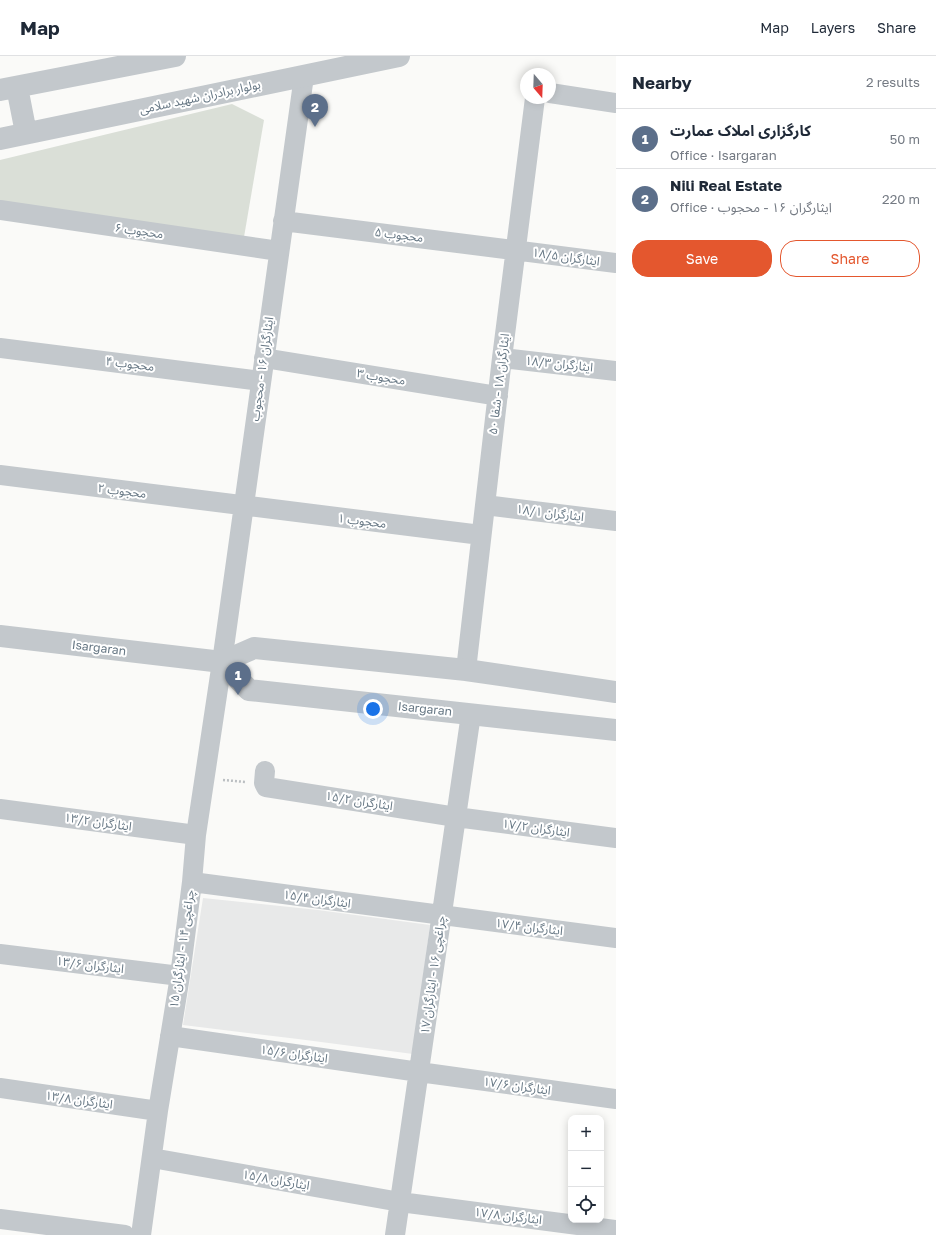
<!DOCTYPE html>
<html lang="en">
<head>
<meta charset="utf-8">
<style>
  :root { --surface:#fff; --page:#f2f2f3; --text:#1f2937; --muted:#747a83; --line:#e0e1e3; --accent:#e4572e }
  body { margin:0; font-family:"Golos Text","Noto Sans Arabic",sans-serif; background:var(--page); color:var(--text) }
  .controls { position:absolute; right:12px; bottom:12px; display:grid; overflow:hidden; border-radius:8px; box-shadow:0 2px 10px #0003 }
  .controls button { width:36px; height:36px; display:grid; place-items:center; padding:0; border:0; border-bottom:1px solid var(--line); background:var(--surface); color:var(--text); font:20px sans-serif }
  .compass { position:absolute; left:520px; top:12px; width:36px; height:36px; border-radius:50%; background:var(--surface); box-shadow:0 2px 10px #0003; rotate:161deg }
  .you { position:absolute; left:373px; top:653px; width:14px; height:14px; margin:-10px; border:3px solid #fff; border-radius:50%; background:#1a73e8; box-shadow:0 0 0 6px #1a73e833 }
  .badge { display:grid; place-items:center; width:26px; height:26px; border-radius:50%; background:var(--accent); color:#fff; font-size:13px; font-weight:700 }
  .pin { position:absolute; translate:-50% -33px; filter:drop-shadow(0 1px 2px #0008) }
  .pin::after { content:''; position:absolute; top:21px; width:14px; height:12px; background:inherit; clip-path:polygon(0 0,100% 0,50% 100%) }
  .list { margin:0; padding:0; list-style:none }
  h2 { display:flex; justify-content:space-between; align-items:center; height:52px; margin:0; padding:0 16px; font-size:17px }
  h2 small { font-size:13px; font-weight:400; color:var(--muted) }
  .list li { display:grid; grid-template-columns:26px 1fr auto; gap:12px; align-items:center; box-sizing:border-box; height:60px; padding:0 16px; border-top:1px solid var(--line) }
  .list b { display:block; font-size:15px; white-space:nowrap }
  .list p { margin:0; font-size:13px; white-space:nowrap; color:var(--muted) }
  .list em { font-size:13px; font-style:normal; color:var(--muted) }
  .actions { display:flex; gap:8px; padding:12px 16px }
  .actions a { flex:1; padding:9px 0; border:1px solid var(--accent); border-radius:16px; text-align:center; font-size:14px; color:var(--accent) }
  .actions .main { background:var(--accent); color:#fff }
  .icon { flex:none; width:22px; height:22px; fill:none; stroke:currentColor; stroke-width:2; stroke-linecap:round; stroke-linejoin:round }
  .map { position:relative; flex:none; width:616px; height:1179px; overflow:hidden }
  header { display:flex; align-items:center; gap:24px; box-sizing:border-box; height:56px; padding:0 20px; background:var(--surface); border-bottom:1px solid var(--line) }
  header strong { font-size:19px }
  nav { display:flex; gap:22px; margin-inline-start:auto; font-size:14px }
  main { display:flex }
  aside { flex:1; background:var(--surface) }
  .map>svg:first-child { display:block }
  .built { fill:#e8e9e9 }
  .green { fill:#dadfd7 }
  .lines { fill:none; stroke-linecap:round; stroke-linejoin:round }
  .path { stroke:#bbbfc2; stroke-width:2.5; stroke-dasharray:2 2; stroke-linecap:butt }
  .minor { stroke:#c3c8cc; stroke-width:20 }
  .tertiary { stroke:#c3c8cc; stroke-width:22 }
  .labels { text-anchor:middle; stroke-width:4; stroke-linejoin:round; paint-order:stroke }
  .street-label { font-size:12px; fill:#657683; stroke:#fff }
</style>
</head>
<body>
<header>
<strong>Map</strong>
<nav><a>Map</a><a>Layers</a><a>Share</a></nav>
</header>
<main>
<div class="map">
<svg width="616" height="1179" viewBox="0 0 616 1179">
  <rect width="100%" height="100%" fill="#fafaf8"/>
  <!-- built -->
  <path class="built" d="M203 842 318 854 430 869 413 998 298 983 183 969Z"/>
  <!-- green -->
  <path class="green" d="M232 48 264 64 244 181 0 146V104Z"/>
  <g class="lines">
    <!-- path -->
    <path class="path" d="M223 724 246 726"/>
    <!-- minor -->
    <path class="minor" d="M550 37 616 47
      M0 154 279 195
      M283 165 616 207
      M0 292 261 325
      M264 302 498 340
      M502 302 616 315
      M0 419 481 479
      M485 449 616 465
      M466 614 502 302 535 42
      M265 715 264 727 266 731 456 761 616 782
      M0 753 196 779
      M192 826 616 882
      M0 898 180 920
      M170 980 419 1016 616 1043
      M0 1032 158 1055
      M152 1102 400 1146 616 1174
      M0 1163 125 1179
      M141 1179 158 1055 180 920 192 826 196 779 222 606 304 20
      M395 1179 471 658"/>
    <!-- tertiary -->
    <path class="tertiary" d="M17 31 26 77
      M0 34 175 0
      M0 83 399 0
      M0 580 222 606 254 592 466 614 616 636
      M222 606 249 634 616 674"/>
  </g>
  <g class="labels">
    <!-- street labels -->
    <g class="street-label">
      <text transform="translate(200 41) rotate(-12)" y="4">بولوار برادران شهید سلامی</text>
      <text transform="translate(139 175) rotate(8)" y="4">محجوب ۶</text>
      <text transform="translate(399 179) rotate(7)" y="4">محجوب ۵</text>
      <text transform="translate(566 201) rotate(8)" y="4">ایثارگران ۱۸/۵</text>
      <text transform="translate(130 308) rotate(7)" y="4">محجوب ۴</text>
      <text transform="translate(559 308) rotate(6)" y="4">ایثارگران ۱۸/۳</text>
      <text transform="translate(262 313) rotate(-82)" y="4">ایثارگران ۱۶ - محجوب</text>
      <text transform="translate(381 321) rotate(9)" y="4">محجوب ۳</text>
      <text transform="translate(499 328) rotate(-83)" y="4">ایثارگران ۱۸ - شفا ۵۰</text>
      <text transform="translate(122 435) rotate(7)" y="4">محجوب ۲</text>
      <text transform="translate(550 457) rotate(7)" y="4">ایثارگران ۱۸/۱</text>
      <text transform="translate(362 465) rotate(7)" y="4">محجوب ۱</text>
      <text transform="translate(99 592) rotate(7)" y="4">Isargaran</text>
      <text transform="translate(425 653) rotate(6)" y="4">Isargaran</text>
      <text transform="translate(359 745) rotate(9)" y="4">ایثارگران ۱۵/۲</text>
      <text transform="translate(98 766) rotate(8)" y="4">ایثارگران ۱۳/۲</text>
      <text transform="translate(536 772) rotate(8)" y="4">ایثارگران ۱۷/۲</text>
      <text transform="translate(317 843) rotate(8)" y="4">ایثارگران ۱۵/۴</text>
      <text transform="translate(529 871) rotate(7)" y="4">ایثارگران ۱۷/۴</text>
      <text transform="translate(182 893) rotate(-82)" y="4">چراغچی ۱۴ - ایثارگران ۱۵</text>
      <text transform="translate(90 909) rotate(7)" y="4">ایثارگران ۱۳/۶</text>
      <text transform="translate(433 919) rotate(-82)" y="4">چراغچی ۱۶ - ایثارگران ۱۷</text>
      <text transform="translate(294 998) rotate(8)" y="4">ایثارگران ۱۵/۶</text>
      <text transform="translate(517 1030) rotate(8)" y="4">ایثارگران ۱۷/۶</text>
      <text transform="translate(79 1044) rotate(8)" y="4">ایثارگران ۱۳/۸</text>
      <text transform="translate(276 1124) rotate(10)" y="4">ایثارگران ۱۵/۸</text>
      <text transform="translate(508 1160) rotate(7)" y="4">ایثارگران ۱۷/۸</text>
    </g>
  </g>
</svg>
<div class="controls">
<button>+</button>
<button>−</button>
<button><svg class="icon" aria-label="locate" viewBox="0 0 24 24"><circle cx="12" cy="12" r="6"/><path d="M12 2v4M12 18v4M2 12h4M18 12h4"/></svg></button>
</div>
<svg class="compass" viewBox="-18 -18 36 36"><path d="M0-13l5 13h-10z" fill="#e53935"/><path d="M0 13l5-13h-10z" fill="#747a83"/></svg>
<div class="you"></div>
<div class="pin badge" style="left:238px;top:639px;background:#5c6f8a">1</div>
<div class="pin badge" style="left:315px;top:71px;background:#5c6f8a">2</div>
</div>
<aside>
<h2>Nearby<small>2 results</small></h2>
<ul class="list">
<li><span class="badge" style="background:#5c6f8a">1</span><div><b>کارگزاری املاک عمارت</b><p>Office · Isargaran</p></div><em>50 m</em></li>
<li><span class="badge" style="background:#5c6f8a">2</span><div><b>Nili Real Estate</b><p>Office · ایثارگران ۱۶ - محجوب</p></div><em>220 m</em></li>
</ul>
<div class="actions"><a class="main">Save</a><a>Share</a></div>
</aside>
</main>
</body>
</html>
